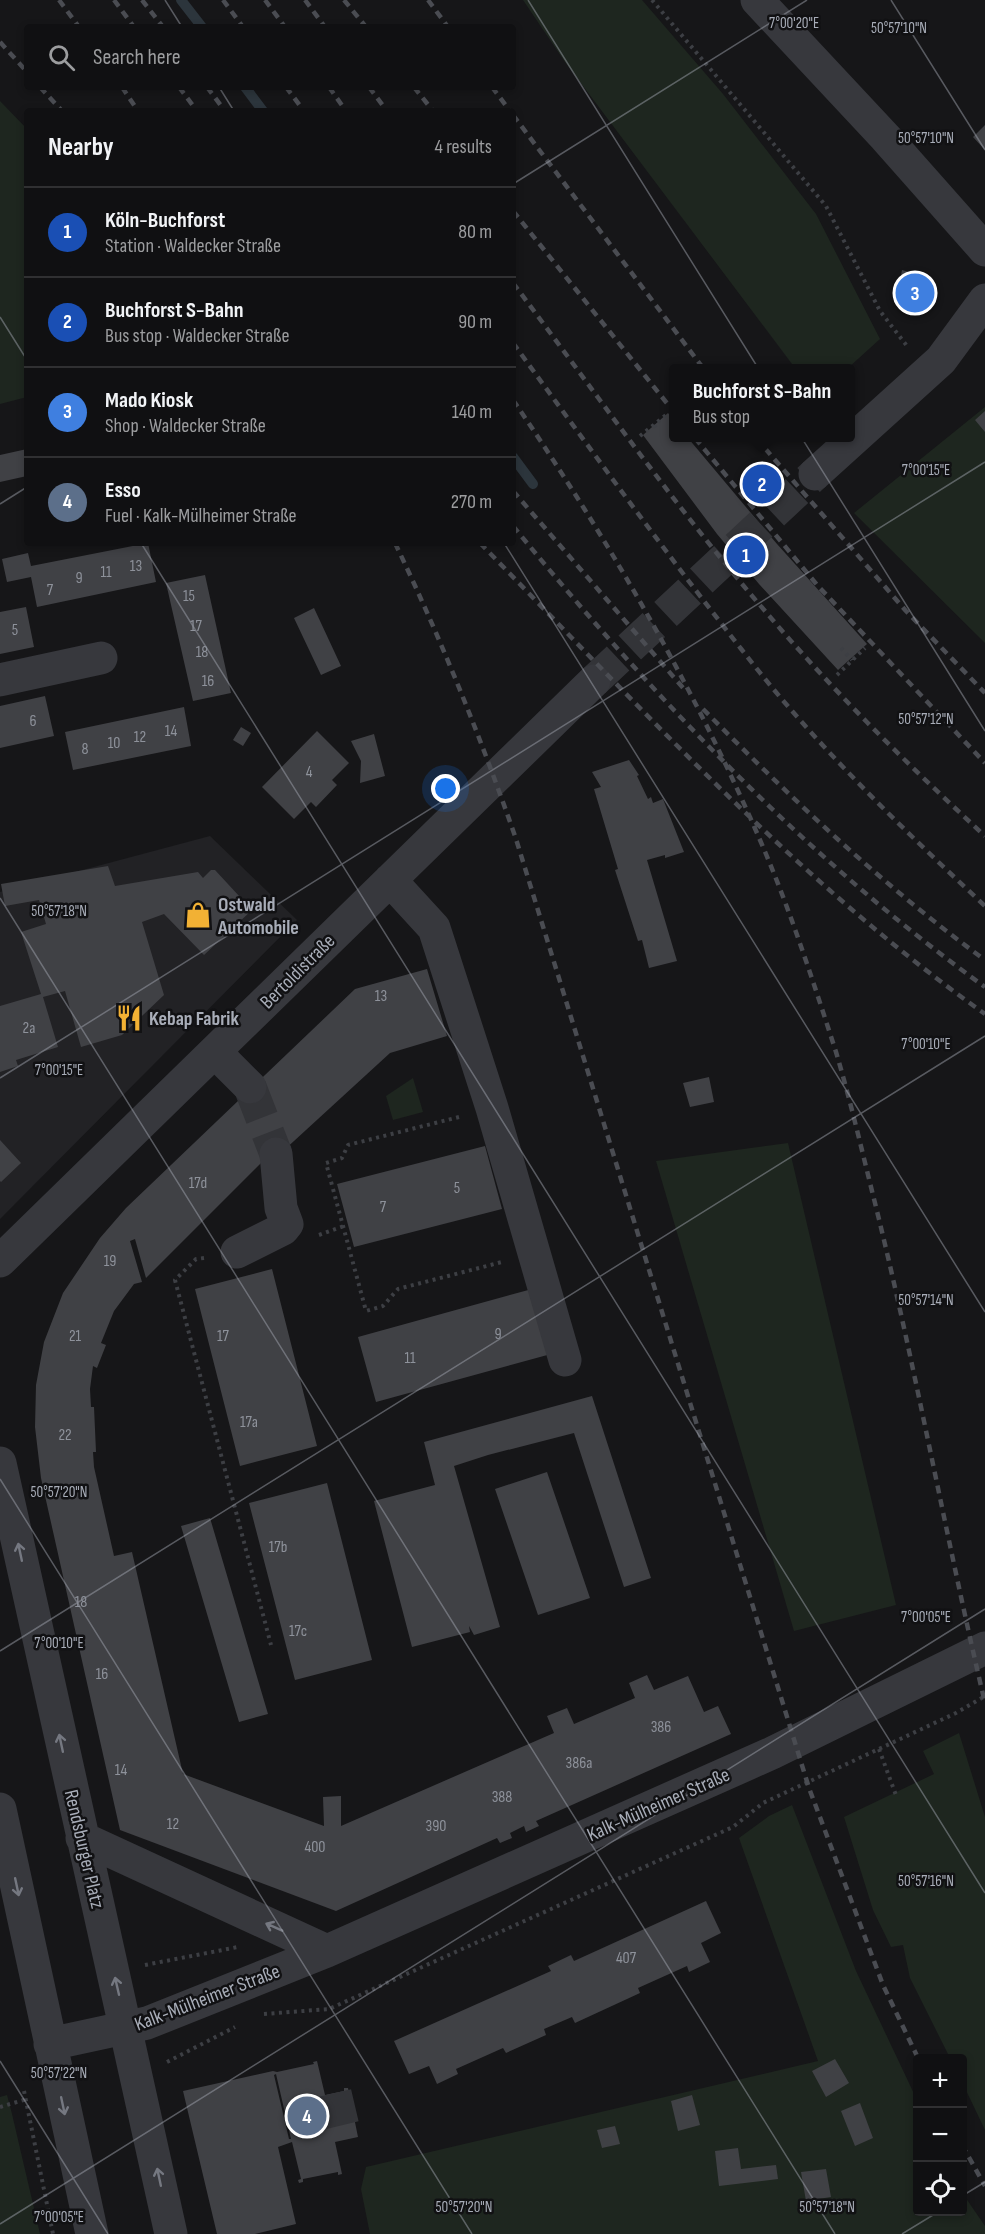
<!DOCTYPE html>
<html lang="en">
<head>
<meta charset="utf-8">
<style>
  :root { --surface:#101012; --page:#1e1e20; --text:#f1f3f6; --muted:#9c9d9f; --line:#303032; --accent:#d93025 }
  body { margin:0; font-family:"Sofia Sans Condensed",sans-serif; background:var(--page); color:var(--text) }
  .controls { position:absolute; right:18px; bottom:18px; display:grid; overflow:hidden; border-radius:6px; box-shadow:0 3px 9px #0003 }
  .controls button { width:54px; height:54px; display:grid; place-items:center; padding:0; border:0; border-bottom:2px solid var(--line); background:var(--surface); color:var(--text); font:30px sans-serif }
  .you { position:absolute; left:446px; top:789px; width:21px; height:21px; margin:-15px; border:4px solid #fff; border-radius:50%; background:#1a73e8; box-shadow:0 0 0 9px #1a73e833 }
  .badge { display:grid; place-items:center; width:39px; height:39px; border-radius:50%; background:var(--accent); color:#fff; font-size:20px; font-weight:700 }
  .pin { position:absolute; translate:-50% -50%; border:3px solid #fff; box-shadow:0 2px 6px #0006 }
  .popup { position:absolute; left:669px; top:364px; width:186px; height:78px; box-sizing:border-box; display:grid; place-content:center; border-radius:6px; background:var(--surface); filter:drop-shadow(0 2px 4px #0005); font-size:20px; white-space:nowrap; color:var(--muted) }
  .popup b { font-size:22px; color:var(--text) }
  .popup::after { content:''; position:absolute; left:50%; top:100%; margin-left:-12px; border:12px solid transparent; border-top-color:var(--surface) }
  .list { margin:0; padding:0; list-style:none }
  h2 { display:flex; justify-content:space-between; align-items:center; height:78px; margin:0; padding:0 24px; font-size:26px }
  h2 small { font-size:20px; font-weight:400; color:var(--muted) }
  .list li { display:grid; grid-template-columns:39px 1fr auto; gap:18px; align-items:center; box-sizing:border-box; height:90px; padding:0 24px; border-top:2px solid var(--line) }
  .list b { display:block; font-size:22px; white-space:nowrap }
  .list p { margin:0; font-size:20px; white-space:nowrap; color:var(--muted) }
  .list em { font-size:20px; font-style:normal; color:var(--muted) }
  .icon { flex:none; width:33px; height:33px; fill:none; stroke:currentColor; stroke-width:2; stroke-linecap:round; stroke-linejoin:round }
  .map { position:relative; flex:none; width:985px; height:2234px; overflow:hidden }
  .search { position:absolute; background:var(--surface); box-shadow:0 3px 9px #0003; left:24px; top:24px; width:492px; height:66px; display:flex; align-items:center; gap:15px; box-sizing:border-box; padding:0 21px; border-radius:6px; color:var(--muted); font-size:22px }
  .panel { position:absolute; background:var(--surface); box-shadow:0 3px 9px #0003; left:24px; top:108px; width:492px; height:438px; border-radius:6px }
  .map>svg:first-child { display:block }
  .built { fill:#222225 }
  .green { fill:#1e261f }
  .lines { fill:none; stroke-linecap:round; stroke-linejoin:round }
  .stream { stroke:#2c353c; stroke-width:10 }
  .building { fill:#404145; fill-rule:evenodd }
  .minor-tunnel { stroke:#333438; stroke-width:33; stroke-dasharray:33 16; stroke-linecap:butt }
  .path { stroke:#3d3f44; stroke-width:4; stroke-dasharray:3 4.5; stroke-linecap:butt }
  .minor { stroke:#37383d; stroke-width:33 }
  .rail { stroke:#4a4c52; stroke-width:4.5; stroke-dasharray:8 6; stroke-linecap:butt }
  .oneway { stroke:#757881 }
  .ticks { fill:none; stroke:#a8adb8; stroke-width:1.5; stroke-opacity:0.45 }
  .labels { text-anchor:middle; stroke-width:5; stroke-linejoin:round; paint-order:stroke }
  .number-label { font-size:16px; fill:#8e929b }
  .poi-label { font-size:20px; font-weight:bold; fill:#a8adb8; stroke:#111113; text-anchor:start }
  .street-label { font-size:20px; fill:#a8adb8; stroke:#111113 }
  .ticks-label { font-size:15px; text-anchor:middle; fill:#a8adb8; stroke:#111113; stroke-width:5; stroke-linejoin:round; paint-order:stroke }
</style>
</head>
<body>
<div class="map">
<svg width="985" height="2234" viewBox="0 0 985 2234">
  <rect width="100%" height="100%" fill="#161618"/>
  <!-- built -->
  <path class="built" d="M210 836 297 920 0 1219V892Z"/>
  <!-- green -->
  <path class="green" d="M523 0H642L723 94 816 214 880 339 848 368H795L565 62Z
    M0 101 27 129V397L0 404Z
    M985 407V643L854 513Z
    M413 1078 423 1112 393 1120 386 1096Z
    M788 1143 896 1605 794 1631 656 1161Z
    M959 1733 985 1817V2130L963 2084 962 2058H950L910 1978 903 1945 891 1947 873 1910 844 1817 934 1774 923 1751Z
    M792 1805 856 1971 917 2100 918 2212H962L963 2194 985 2226V2234H370L361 2189 366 2167 818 2061 739 1838 769 1816Z
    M7 2095 12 2114 40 2234H0V2097Z"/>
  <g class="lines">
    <!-- stream -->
    <path class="stream" d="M181 0 202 27
      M245 87 263 111
      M513 457 533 484"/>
  </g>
  <!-- building -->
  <path class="building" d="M985 125V150L973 137Z
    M902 270 933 279 925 310 896 302Z
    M985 411V432L975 420Z
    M668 413 674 420V438H688L777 544 867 644 838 670 759 584 717 534 643 435Z
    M27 449V476L0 482V455Z
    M148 543 156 582 37 607 31 577 7 582 2 559 28 553 31 566Z
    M205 575 231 693 193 701 166 583Z
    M26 607 34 647 0 654V612Z
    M314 608 341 666 321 675 294 618Z
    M45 696 54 736 0 748V706Z
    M184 707 191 746 73 770 65 732Z
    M241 727 251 733 243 746 233 740Z
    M317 731 349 763 332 780 337 785 316 807 311 802 294 819 262 787Z
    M374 734 385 776 360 783 361 761 351 741Z
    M629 760 639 775 637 776 648 799 651 797 653 803 663 799 684 852 665 858V855L647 860 677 961 649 968 642 940 638 941 615 870 618 869 594 789 601 787 592 772Z
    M108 866 115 886 198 872 203 878 211 870H215L252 910 204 955 164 914 142 922 164 995 122 1035 81 1047 65 991 43 997 58 1047 16 1060 18 1066 0 1072V1006L41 994 21 932 46 924 39 900 5 906 1 884Z
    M427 969 447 1036 390 1053 282 1152 268 1156 146 1278 135 1239 130 1241 142 1282 134 1284 114 1311 101 1343 106 1345 97 1368 93 1366 90 1389 91 1407H94L96 1452H93L94 1467 114 1556 132 1552 183 1774 324 1826 323 1797 341 1796V1826L554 1733 547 1716 567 1708 574 1724 635 1698 629 1683 647 1675 654 1690 688 1676 704 1712 718 1706 731 1734 536 1821 539 1826 526 1832 524 1826 510 1833 512 1838 500 1843 497 1838 336 1911 120 1830 41 1478 35 1427 36 1385 44 1342 63 1293 100 1238 126 1208 355 989Z
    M709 1077 714 1102 690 1107 683 1083Z
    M0 1140 21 1163 1 1182 0 1181Z
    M485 1146 502 1209 354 1247 337 1184Z
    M272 1269 317 1446 240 1466 195 1289Z
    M532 1289 551 1354 376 1402 358 1337Z
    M592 1396 651 1578 624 1587 574 1433 488 1455 454 1466 500 1627 474 1635 469 1626 470 1632 412 1647 374 1501 435 1485 424 1442Z
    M547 1472 590 1598 538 1615 495 1489Z
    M327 1483 372 1660 295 1680 249 1503Z
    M210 1518 268 1714 239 1722 181 1526Z
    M706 1901 721 1933 701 1943 710 1962 689 1972 687 1966 638 1988 640 1993 575 2023 572 2017 544 2029 546 2035 506 2053 503 2048 456 2069 458 2074 437 2084 429 2066 409 2074 394 2041 551 1971 548 1966 571 1955 574 1961Z
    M835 2059 849 2083 826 2097 812 2071Z
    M317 2061 325 2095 344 2091V2088H348L358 2137 335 2142 342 2174 338 2175V2172L303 2179V2182L299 2183 298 2180 301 2179 292 2142 278 2147 296 2224 255 2234H217L183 2091 273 2071 277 2072 314 2064 313 2062ZM276 2074 291 2139H289L274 2075Z
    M692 2095 700 2125 678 2131 671 2101Z
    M860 2103 873 2138 855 2146 841 2111Z
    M615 2126 620 2144 602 2148 597 2130Z
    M738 2148 741 2169 776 2165 778 2179 719 2186 715 2151Z
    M826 2169 831 2197 806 2201 801 2172Z"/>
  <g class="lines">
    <!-- minor-tunnel -->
    <path class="minor-tunnel" d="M594 681 815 474
      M250 1087 276 1154
      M335 2093 346 2140"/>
    <!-- path -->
    <path class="path" d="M652 0 826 206 880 311 907 346
      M654 425 658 431
      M640 436 666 415
      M841 648 852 660
      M837 675 865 648
      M459 1117 348 1145 342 1158 326 1163 366 1311 383 1306 398 1289 502 1262
      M319 1235 344 1226
      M204 1258 196 1259 175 1280 271 1645
      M879 1749 897 1798
      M145 1965 238 1947
      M264 2014 329 2009 733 1827 763 1803 956 1713 985 1696
      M167 2062 235 2027
      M24 2091 53 2234
      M0 2107 27 2099"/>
    <!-- minor -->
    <path class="minor" d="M757 0 885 137 985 250
      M815 474 941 360 985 300
      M0 680 101 658
      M390 880 434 928 492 1108 565 1360
      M215 1052 250 1087
      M237 1252 283 1229 287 1224 281 1208 276 1154
      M0 1261 594 681
      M0 1463 171 2234
      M0 1809 92 2234
      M82 1838 327 1951
      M50 2044 147 2023 327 1951 772 1753 985 1648"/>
    <!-- rail -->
    <path class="rail" d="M59 0 79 27
      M114 0 134 27
      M142 0 163 27
      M223 0 243 27
      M265 0 285 27
      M305 0 325 27
      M344 0 366 27
      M428 0 448 27
      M0 42 27 72
      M40 87 62 111
      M122 87 138 111
      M179 87 197 111
      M207 87 225 111
      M286 87 304 111
      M329 87 346 111
      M369 87 387 111
      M414 87 433 111
      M492 87 510 111
      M513 115 703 368
      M513 211 674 412
      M513 283C596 393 675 507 765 611 833 691 908 765 985 836
      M513 343C594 454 675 566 761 674 829 758 907 833 985 906
      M513 400C608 539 693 685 760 840 790 909 813 981 836 1052 850 1099 861 1147 873 1195 915 1363 945 1534 985 1703
      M695 438 818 586 985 763
      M756 438 906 611 985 693
      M513 491 684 689
      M513 526C653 697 805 857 985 987
      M395 543C441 639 481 738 516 839L809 1788 883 1985 918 2058
      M480 543C641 708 796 880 985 1014
      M703 709C792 799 882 885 985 960
      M962 2145 985 2186"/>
  </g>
  <!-- one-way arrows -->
  <defs><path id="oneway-shaft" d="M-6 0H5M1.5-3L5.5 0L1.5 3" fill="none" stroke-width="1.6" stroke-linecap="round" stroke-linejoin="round" transform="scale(1.5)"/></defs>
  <g class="oneway">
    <use href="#oneway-shaft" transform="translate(20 1552) rotate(-102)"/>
    <use href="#oneway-shaft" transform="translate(61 1743) rotate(-102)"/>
    <use href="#oneway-shaft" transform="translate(17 1887) rotate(78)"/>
    <use href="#oneway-shaft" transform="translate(274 1927) rotate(-156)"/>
    <use href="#oneway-shaft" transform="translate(117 1986) rotate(-103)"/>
    <use href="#oneway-shaft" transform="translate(63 2106) rotate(78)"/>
    <use href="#oneway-shaft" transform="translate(159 2177) rotate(-102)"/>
  </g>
  <!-- ticks -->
  <path class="ticks" d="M165 0 182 27M528 0 985 731M891 0 985 150M219 87 234 111M513 184 807 0M0 317 27 360M0 504 27 487M141 543 985 1893M504 543 985 1312M0 898 835 2234M0 1078 985 462M0 1479 472 2234M0 1651 985 1036M0 2061 108 2234M962 2196 985 2182M0 2224 985 1609M902 2234 938 2212"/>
  <!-- icons -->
  <defs>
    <g id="shop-bare" transform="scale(2.07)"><path d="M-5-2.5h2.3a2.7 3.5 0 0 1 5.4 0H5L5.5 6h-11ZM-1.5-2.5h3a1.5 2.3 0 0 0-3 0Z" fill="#f2b134" stroke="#111113" stroke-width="2.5" paint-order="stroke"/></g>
    <g id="restaurant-bare" transform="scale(2.07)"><path d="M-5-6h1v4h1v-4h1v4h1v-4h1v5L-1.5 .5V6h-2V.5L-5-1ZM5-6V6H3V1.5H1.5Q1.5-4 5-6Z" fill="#f2b134" stroke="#111113" stroke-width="2.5" paint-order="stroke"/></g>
  </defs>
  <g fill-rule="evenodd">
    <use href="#shop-bare" x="198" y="915"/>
    <use href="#restaurant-bare" x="129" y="1018"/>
  </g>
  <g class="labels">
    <!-- number labels -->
    <g class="number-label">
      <text x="136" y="571">13</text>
      <text x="106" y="577">11</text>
      <text x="79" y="583">9</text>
      <text x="50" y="595">7</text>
      <text x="189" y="601">15</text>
      <text x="196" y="631">17</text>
      <text x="15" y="635">5</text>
      <text x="202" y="657">18</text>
      <text x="208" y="686">16</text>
      <text x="33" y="726">6</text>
      <text x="171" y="736">14</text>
      <text x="140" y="742">12</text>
      <text x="114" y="748">10</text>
      <text x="85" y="754">8</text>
      <text x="309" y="777">4</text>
      <text x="381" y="1001">13</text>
      <text x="29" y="1033">2a</text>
      <text x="198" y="1188">17d</text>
      <text x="457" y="1193">5</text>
      <text x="383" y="1212">7</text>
      <text x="110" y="1266">19</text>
      <text x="498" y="1339">9</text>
      <text x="75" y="1341">21</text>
      <text x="223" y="1341">17</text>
      <text x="410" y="1363">11</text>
      <text x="249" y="1427">17a</text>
      <text x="65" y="1440">22</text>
      <text x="278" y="1552">17b</text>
      <text x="81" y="1607">18</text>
      <text x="298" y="1636">17c</text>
      <text x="102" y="1679">16</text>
      <text x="661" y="1732">386</text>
      <text x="579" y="1768">386a</text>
      <text x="121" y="1775">14</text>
      <text x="502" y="1802">388</text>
      <text x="173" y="1829">12</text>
      <text x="436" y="1831">390</text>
      <text x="315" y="1852">400</text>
      <text x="626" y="1963">407</text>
    </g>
    <!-- poi labels -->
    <g class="poi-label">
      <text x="218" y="911">Ostwald<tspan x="218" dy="23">Automobile</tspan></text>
      <text x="149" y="1025">Kebap Fabrik</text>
    </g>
    <!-- street labels -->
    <g class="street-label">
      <text transform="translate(297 971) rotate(-45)" y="7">Bertoldistraße</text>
      <text transform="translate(658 1804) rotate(-24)" y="7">Kalk-Mülheimer Straße</text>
      <text transform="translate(85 1849) rotate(77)" y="7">Rendsburger Platz</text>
      <text transform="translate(207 1997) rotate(-21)" y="7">Kalk-Mülheimer Straße</text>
    </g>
  </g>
  <g class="ticks-label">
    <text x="794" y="28">7°00'20"E</text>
    <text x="899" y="33">50°57'10"N</text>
    <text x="926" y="143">50°57'10"N</text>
    <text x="926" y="475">7°00'15"E</text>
    <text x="926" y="724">50°57'12"N</text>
    <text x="59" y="916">50°57'18"N</text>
    <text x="926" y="1049">7°00'10"E</text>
    <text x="59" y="1075">7°00'15"E</text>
    <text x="926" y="1305">50°57'14"N</text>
    <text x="59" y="1497">50°57'20"N</text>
    <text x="926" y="1622">7°00'05"E</text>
    <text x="59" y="1648">7°00'10"E</text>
    <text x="926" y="1886">50°57'16"N</text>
    <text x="59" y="2078">50°57'22"N</text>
    <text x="464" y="2212">50°57'20"N</text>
    <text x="827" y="2212">50°57'18"N</text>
    <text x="59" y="2222">7°00'05"E</text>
  </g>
</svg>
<div class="controls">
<button>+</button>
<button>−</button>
<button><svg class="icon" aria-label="locate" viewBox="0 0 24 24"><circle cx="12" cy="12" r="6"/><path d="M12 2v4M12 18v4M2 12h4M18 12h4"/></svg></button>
</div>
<div class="you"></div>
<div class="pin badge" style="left:746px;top:555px;background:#1a4fb4">1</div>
<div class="pin badge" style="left:762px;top:484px;background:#1a4fb4">2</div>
<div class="popup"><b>Buchforst S-Bahn</b>Bus stop</div>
<div class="pin badge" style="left:915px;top:293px;background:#3f7fe0">3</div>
<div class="pin badge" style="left:307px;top:2116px;background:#5c6f8a">4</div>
<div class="search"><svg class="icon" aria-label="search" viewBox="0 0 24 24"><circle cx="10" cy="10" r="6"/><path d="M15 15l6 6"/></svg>Search here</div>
<section class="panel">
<h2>Nearby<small>4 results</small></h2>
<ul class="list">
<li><span class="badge" style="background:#1a4fb4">1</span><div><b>Köln-Buchforst</b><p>Station · Waldecker Straße</p></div><em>80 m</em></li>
<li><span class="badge" style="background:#1a4fb4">2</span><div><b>Buchforst S-Bahn</b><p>Bus stop · Waldecker Straße</p></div><em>90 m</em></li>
<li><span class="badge" style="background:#3f7fe0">3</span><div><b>Mado Kiosk</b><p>Shop · Waldecker Straße</p></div><em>140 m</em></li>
<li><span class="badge" style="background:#5c6f8a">4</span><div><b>Esso</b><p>Fuel · Kalk-Mülheimer Straße</p></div><em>270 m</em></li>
</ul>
</section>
</div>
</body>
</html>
